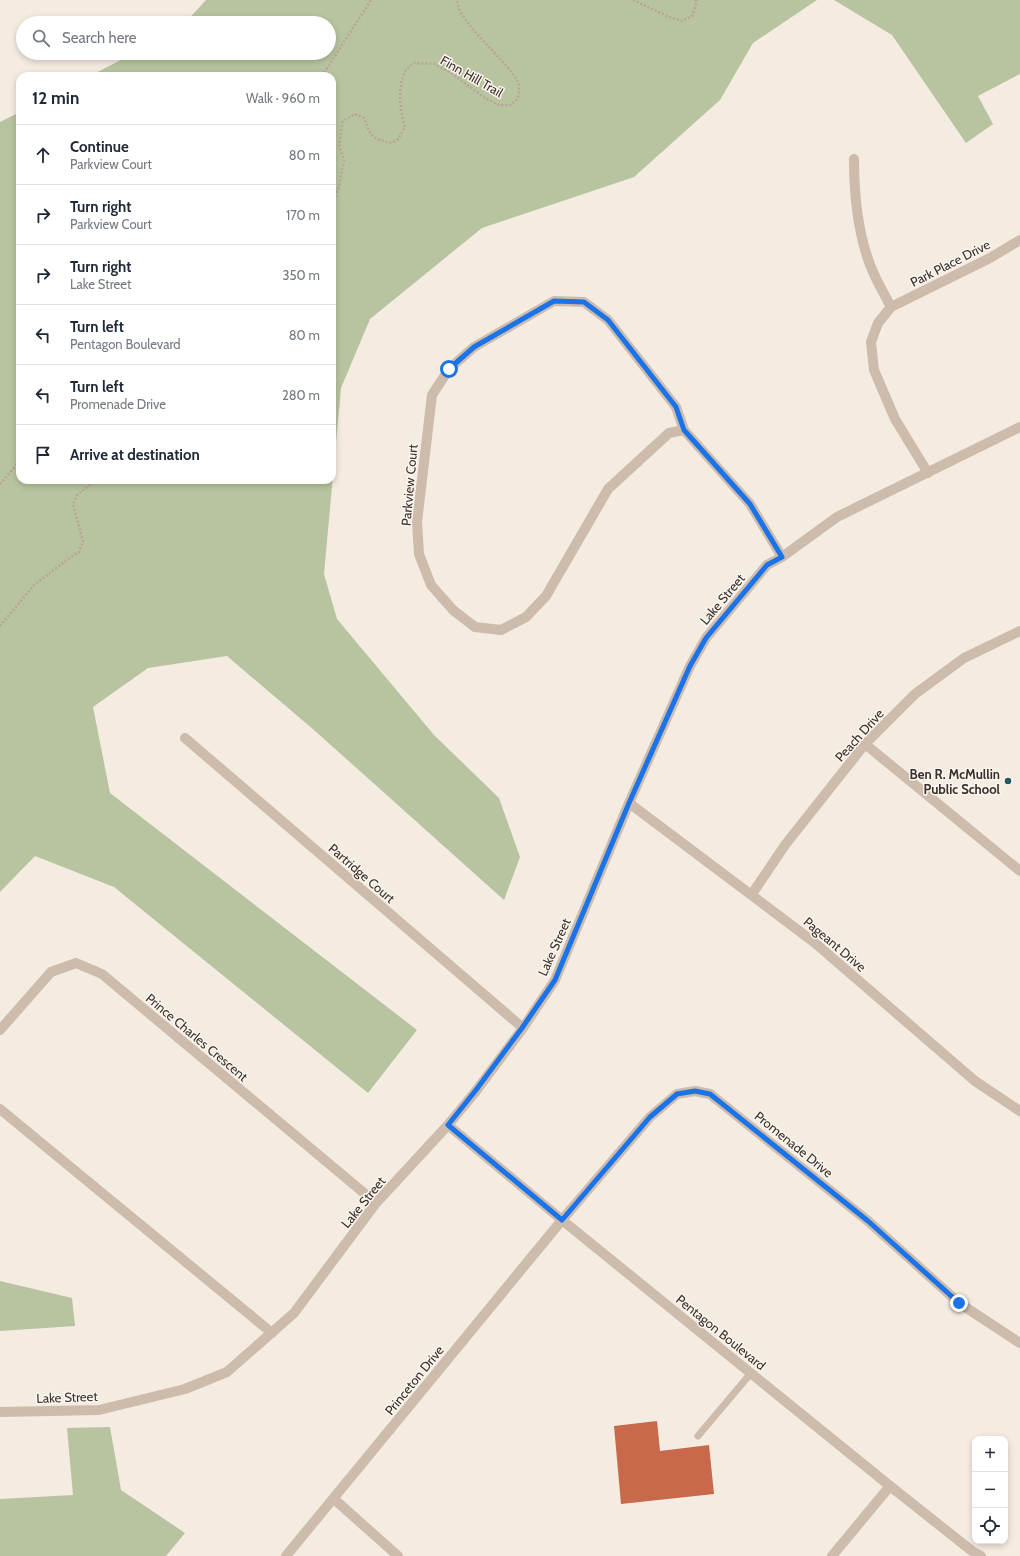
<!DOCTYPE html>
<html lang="en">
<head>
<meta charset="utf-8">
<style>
  :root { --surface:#fff; --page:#f6f6f7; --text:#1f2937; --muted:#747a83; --line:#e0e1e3 }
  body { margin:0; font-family:Cabin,sans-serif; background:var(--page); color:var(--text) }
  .controls { position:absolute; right:12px; bottom:12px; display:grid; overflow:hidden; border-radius:8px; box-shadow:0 2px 6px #0003 }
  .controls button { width:36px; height:36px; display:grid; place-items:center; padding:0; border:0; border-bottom:1px solid var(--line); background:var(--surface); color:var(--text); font:20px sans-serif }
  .stop { position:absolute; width:12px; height:12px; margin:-9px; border:3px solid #1a73e8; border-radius:50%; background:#fff }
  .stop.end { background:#1a73e8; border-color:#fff; box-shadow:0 1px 4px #0008 }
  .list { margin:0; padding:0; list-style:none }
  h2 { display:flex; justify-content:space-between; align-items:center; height:52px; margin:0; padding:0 16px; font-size:17px }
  h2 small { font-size:13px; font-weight:400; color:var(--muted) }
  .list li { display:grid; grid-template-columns:26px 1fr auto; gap:12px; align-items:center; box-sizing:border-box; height:60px; padding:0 16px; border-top:1px solid var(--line) }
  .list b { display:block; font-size:15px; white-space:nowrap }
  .list p { margin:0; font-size:13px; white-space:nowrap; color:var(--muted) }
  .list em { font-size:13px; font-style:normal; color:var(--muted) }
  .icon { flex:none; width:22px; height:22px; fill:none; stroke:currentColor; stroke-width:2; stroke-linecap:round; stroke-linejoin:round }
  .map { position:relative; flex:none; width:1020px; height:1556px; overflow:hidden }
  .search { position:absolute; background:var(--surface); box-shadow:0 2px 6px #0003; left:16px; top:16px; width:320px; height:44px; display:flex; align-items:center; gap:10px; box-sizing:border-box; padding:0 14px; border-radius:22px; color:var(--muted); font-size:15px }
  .panel { position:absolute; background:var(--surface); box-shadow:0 2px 6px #0003; left:16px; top:72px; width:320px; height:412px; border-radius:12px }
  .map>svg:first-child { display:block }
  .green { fill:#b8c4a0 }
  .building { fill:#c8694b }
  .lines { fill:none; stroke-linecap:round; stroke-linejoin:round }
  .path { stroke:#b9a596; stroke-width:2.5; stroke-dasharray:2 2; stroke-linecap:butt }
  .lane { stroke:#cdbbac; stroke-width:7 }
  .street { stroke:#cdbbac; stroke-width:10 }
  .route { stroke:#1a73e8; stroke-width:5 }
  .poi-dot { fill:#1f5a5e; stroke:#fbf5ee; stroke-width:1.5 }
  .labels { text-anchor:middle; stroke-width:3; stroke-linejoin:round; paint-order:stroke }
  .street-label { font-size:13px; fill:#3b302b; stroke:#fbf5ee }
  .poi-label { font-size:13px; font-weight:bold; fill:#3b302b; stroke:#fbf5ee; text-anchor:end }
</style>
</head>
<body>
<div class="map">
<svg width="1020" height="1556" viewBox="0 0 1020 1556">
  <rect width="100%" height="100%" fill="#f4ebe1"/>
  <!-- green -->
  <path class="green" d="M206 0H817L753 43 720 100 634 177 482 228 370 319 341 388 324 574 337 619 434 735 499 798 520 857 504 900 314 730 227 656 148 668 93 707 110 793 417 1030 368 1093 114 887 35 856 0 892V122L20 112V480H332V76H90L134 53H329V23H185Z
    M834 0H1020V74L978 96 993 124 966 143 892 35Z
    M0 1281 72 1298 75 1326 0 1331Z
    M110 1427 121 1490 185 1533 166 1556H0V1499L73 1495 67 1428Z"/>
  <!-- building -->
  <path class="building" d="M657 1421 660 1451 709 1445 714 1494 621 1504 614 1426Z"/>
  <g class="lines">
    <!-- path -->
    <path class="path" d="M633 0 669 17 682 21 692 16 697 2 695 0
      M322 76 371 0
      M332 204 339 187 344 160 339 145 343 121 355 114 364 118C371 136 371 139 392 143L398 139 405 127C400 110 397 88 405 72 407 68 411 65 414 63L434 64 451 73 485 98 499 105H511L518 98C519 93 520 86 518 82 507 60 457 22 457 0
      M0 484 20 461
      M0 626 34 585 68 559 79 552 83 541 73 504 77 495 92 483 101 480"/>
    <!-- lane -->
    <path class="lane" d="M698 1436 751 1373"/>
    <!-- street -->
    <path class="street" d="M854 159C854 192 857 227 868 259 873 276 883 291 891 307
      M684 430 669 433 608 489 546 596 526 617 501 630 475 627 453 610 431 585 419 554 417 522 432 395 449 369 474 347 554 301 584 302 608 320 676 407 684 430 750 504 782 557
      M928 473 895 419 874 370 871 342 878 323 891 307 990 258 1020 240
      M185 738 523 1028
      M865 744 1020 871
      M629 803 815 943 975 1081 1020 1111
      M752 894 785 845 865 744 915 694 964 658 1020 631
      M0 1030 51 972 76 963 102 974 376 1203
      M0 1109 272 1333
      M448 1125 562 1220 890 1486 972 1551 981 1556
      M0 1412 99 1410 185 1389 227 1372 294 1313 376 1203 448 1125 476 1091 523 1028 555 980 629 803 690 666 706 638 767 565 782 557 837 517 1020 427
      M334 1499 398 1556
      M286 1556 562 1220 650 1117 677 1094 695 1091 710 1094 868 1221 959 1303 1020 1343
      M832 1556 890 1486"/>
  </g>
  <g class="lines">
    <!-- route -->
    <path class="route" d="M449 369 474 347 554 301 584 302 608 320 676 407 684 430 750 504 782 557 767 565 706 638 690 666 629 803 555 980 522 1028 476 1090 448 1125 562 1220 650 1117 677 1094 695 1091 710 1094 868 1221 959 1303"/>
  </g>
  <!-- markers -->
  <circle class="poi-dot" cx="1008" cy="781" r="4"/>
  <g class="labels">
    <!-- street labels -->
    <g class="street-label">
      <text transform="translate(472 76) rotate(30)" y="5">Finn Hill Trail</text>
      <text transform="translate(950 263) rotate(-27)" y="5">Park Place Drive</text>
      <text transform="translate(409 485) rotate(-85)" y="5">Parkview Court</text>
      <text transform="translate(722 599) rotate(-50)" y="5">Lake Street</text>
      <text transform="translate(859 735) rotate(-48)" y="5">Peach Drive</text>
      <text transform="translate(362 873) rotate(41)" y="5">Partridge Court</text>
      <text transform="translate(835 944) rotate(40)" y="5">Pageant Drive</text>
      <text transform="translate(554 947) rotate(-66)" y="5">Lake Street</text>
      <text transform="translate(197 1037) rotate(40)" y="5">Prince Charles Crescent</text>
      <text transform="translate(794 1144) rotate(39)" y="5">Promenade Drive</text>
      <text transform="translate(363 1202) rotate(-51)" y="5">Lake Street</text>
      <text transform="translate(721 1332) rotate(39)" y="5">Pentagon Boulevard</text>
      <text transform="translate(414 1380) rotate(-51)" y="5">Princeton Drive</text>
      <text transform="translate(67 1397) rotate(-2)" y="5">Lake Street</text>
    </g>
    <!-- poi labels -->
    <g class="poi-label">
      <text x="1000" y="779">Ben R. McMullin<tspan x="1000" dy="15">Public School</tspan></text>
    </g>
  </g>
</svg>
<div class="controls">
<button>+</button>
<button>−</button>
<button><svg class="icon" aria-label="locate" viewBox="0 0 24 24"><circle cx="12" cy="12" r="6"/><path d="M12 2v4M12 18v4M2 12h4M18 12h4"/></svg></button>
</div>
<div class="stop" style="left:449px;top:369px"></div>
<div class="stop end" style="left:959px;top:1303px"></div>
<div class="search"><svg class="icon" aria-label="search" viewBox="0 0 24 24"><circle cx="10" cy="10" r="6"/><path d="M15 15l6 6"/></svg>Search here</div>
<section class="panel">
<h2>12 min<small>Walk · 960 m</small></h2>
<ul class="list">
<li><svg class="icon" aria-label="ahead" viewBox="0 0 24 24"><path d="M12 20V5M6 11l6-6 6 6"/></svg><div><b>Continue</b><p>Parkview Court</p></div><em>80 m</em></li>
<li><svg class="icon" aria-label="right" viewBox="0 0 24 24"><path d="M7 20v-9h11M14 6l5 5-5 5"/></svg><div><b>Turn right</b><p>Parkview Court</p></div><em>170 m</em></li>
<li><svg class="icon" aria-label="right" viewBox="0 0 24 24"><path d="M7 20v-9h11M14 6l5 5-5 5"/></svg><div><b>Turn right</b><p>Lake Street</p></div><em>350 m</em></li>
<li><svg class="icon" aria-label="left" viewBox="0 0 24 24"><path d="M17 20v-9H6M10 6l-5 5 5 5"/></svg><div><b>Turn left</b><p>Pentagon Boulevard</p></div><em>80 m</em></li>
<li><svg class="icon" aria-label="left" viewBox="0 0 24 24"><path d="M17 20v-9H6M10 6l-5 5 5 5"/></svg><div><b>Turn left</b><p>Promenade Drive</p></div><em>280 m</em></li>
<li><svg class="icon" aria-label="arrive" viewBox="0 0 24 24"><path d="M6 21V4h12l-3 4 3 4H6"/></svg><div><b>Arrive at destination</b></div></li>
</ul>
</section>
</div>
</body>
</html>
